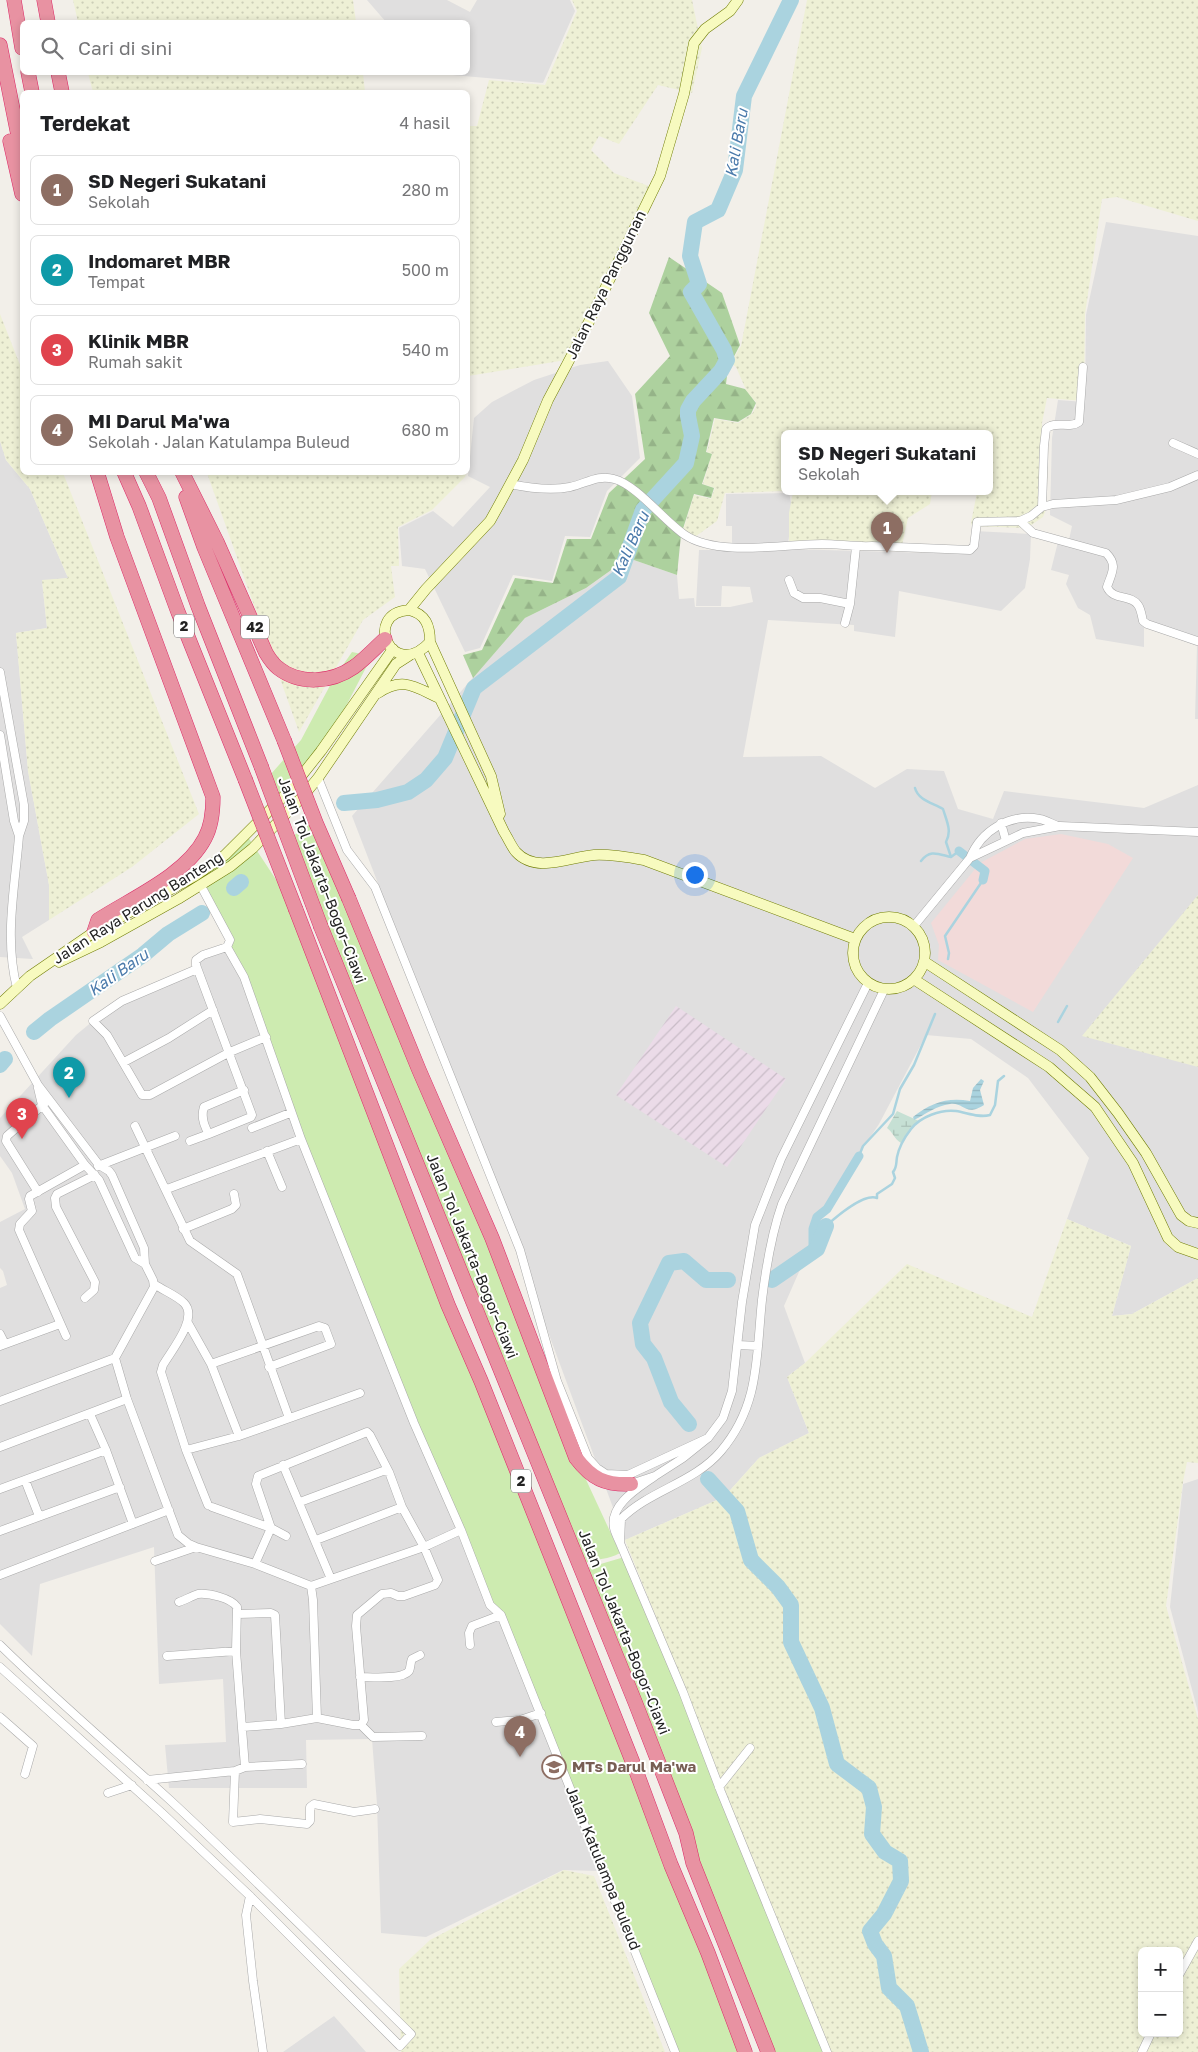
<!DOCTYPE html>
<html lang="id">
<head>
<meta charset="utf-8">
<style>
  :root { --surface:#fff; --page:#f6f6f6; --text:#202124; --muted:#757577; --line:#e0e0e0; --accent:#111827 }
  body { margin:0; font-family:"Golos Text",sans-serif; background:var(--page); color:var(--text) }
  .controls { position:absolute; right:15px; bottom:15px; display:grid; overflow:hidden; border-radius:8px; box-shadow:0 2px 8px #0003 }
  .controls button { width:45px; height:45px; display:grid; place-items:center; padding:0; border:0; border-bottom:1px solid var(--line); background:var(--surface); color:var(--text); font:25px sans-serif }
  .you { position:absolute; left:694px; top:874px; width:18px; height:18px; margin:-12px; border:4px solid #fff; border-radius:50%; background:#1a73e8; box-shadow:0 0 0 8px #1a73e833 }
  .badge { display:grid; place-items:center; width:32px; height:32px; border-radius:50%; background:var(--accent); color:#fff; font-size:16px; font-weight:700 }
  .pin { position:absolute; translate:-50% -41px; filter:drop-shadow(0 1px 2px #0008) }
  .pin::after { content:''; position:absolute; top:26px; width:18px; height:15px; background:inherit; clip-path:polygon(0 0,100% 0,50% 100%) }
  .popup { position:absolute; left:781px; top:430px; width:212px; height:65px; box-sizing:border-box; display:grid; place-content:center; border-radius:8px; background:var(--surface); filter:drop-shadow(0 1px 4px #0005); font-size:16px; white-space:nowrap; color:var(--muted) }
  .popup b { font-size:19px; color:var(--text) }
  .popup::after { content:''; position:absolute; left:50%; top:100%; margin-left:-10px; border:10px solid transparent; border-top-color:var(--surface) }
  .list { margin:0; padding:0; list-style:none }
  h2 { display:flex; justify-content:space-between; align-items:center; height:65px; margin:0; padding:0 20px; font-size:21px }
  h2 small { font-size:16px; font-weight:400; color:var(--muted) }
  .list li { display:grid; grid-template-columns:32px 1fr auto; gap:15px; align-items:center; box-sizing:border-box; height:70px; margin:0 10px 10px; padding:0 10px; border:1px solid var(--line); border-radius:8px }
  .list b { display:block; font-size:19px; white-space:nowrap }
  .list p { margin:0; font-size:16px; white-space:nowrap; color:var(--muted) }
  .list em { font-size:16px; font-style:normal; color:var(--muted) }
  .icon { flex:none; width:28px; height:28px; fill:none; stroke:currentColor; stroke-width:2; stroke-linecap:round; stroke-linejoin:round }
  .map { position:relative; flex:none; width:1198px; height:2052px; overflow:hidden }
  .search { position:absolute; background:var(--surface); box-shadow:0 2px 8px #0003; left:20px; top:20px; width:450px; height:55px; display:flex; align-items:center; gap:12px; box-sizing:border-box; padding:0 18px; border-radius:8px; color:var(--muted); font-size:19px }
  .panel { position:absolute; background:var(--surface); box-shadow:0 2px 8px #0003; left:20px; top:90px; width:450px; height:385px; border-radius:8px }
  .map>svg:first-child { display:block }
  .residential { fill:#e0dfdf }
  .commercial { fill:#f2dad9 }
  .industrial { fill:url(#industrial-furrows) }
  .farmland { fill:url(#farmland-dots); fill-rule:evenodd }
  .grass { fill:#cdebb0 }
  .forest { fill:url(#forest-firs) }
  .wetland { fill:url(#wetland-marsh) }
  .water { fill:url(#water-rules) }
  .lines { fill:none; stroke-linecap:round; stroke-linejoin:round }
  .stream { stroke:#aad3df; stroke-width:2.5 }
  .canal { stroke:#aad3df; stroke-width:9 }
  .river { stroke:#aad3df; stroke-width:16 }
  .street-casing { stroke:#a9a9a9; stroke-width:9 }
  .secondary-casing { stroke:#707d05; stroke-width:11 }
  .highway-casing { stroke:#dc2a67; stroke-width:15 }
  .street { stroke:#fff; stroke-width:8 }
  .secondary { stroke:#f7fabf; stroke-width:10 }
  .highway { stroke:#e892a2; stroke-width:14 }
  .highway-bridge-casing { stroke:#dc2a67; stroke-width:15; stroke-linecap:butt }
  .highway-bridge { stroke:#e892a2; stroke-width:14 }
  .labels { text-anchor:middle; stroke-width:4; stroke-linejoin:round; paint-order:stroke }
  .shield { fill:#fff; stroke:#646464; stroke-width:1 }
  .shield-label { font-size:14px; font-weight:bold; fill:#222 }
  .street-label { font-size:15px; fill:#222; stroke:#fff }
  .education-label { font-size:15px; font-weight:bold; fill:#785e54; stroke:#fff; text-anchor:start }
  .water-label { font-size:16px; font-style:italic; fill:#4a7aab; stroke:#fff }
</style>
</head>
<body>
<div class="map">
<svg width="1198" height="2052" viewBox="0 0 1198 2052">
  <defs>
    <pattern id="industrial-furrows" width="10" height="10" patternUnits="userSpaceOnUse" patternTransform="scale(1.25)"><rect width="10" height="10" fill="#ebdbe8"/><path d="M-1 1l2-2M0 10L10 0M9 11l2-2" fill="none" stroke="#c9bcc7"/></pattern>
    <pattern id="farmland-dots" width="8" height="8" patternUnits="userSpaceOnUse" patternTransform="scale(1.25)"><rect width="8" height="8" fill="#eef0d5"/><path d="M2 2h.1M6 6h.1" fill="none" stroke="#ccceb7" stroke-width="1.8" stroke-linecap="round"/></pattern>
    <pattern id="forest-firs" width="22" height="20" patternUnits="userSpaceOnUse" patternTransform="scale(1.25)"><rect width="22" height="20" fill="#add19e"/><path d="M5 1l3.5 6h-7zM16 11l3.5 6h-7z" fill="#95b388"/></pattern>
    <pattern id="wetland-marsh" width="20" height="14" patternUnits="userSpaceOnUse" patternTransform="scale(1.25)"><rect width="20" height="14" fill="#c6e0d4"/><path d="M1 5h8M5 5V1M11 12h8M15 12V8" fill="none" stroke="#aac0b6"/></pattern>
    <pattern id="water-rules" width="6" height="5" patternUnits="userSpaceOnUse" patternTransform="scale(1.25)"><rect width="6" height="5" fill="#aad3df"/><path d="M0 2.5h6" fill="none" stroke="#92b5bf"/></pattern>
  </defs>
  <rect width="100%" height="100%" fill="#f2efe9"/>
  <!-- residential -->
  <path class="residential" d="M367 0H447L470 12 477 0H570L575 11 543 83 429 73 468 72V22H386Z
    M1106 222 1198 236V719H1195L1197 646 1144 626V647L1096 639 1090 615 1078 608 1066 584 1069 575 1051 570 1059 538 1069 540 1072 526 1050 515 1052 438 1058 400 1085 402 1086 315Z
    M608 361 632 396 640 458 607 491 590 537 565 536 552 581 513 575 480 648 465 652 425 569 402 566 399 528 433 511 453 527 490 487 468 476 474 418 492 402 534 380 580 365Z
    M0 441 6 460 30 489 68 578 42 581 47 628 16 633 28 771 49 885V920L22 937 33 959 0 957Z
    M789 493 793 512 787 549 972 554 974 531 1031 534 1030 559 1025 588 1001 611 899 591 895 637 854 631V625L768 620 743 757 821 756 875 788 907 769 944 771 958 809 993 819 1004 791 1144 808 1198 785V1278L1132 1314 1112 1316 1131 1246 1067 1219 1089 1158 1028 1078 971 1039 926 1035 879 1124 835 1190 784 1306 805 1363 787 1377 809 1433 759 1458 724 1497 625 1540 477 1140 352 816 525 618 586 588 628 558 677 575 679 599 694 598 695 607H730L753 602 750 587 722 586 721 606H696L699 550H732V526H726V494Z
    M227 947 244 977 555 1747 598 1871 563 1870 426 1937 381 1933 377 1804 372 1739 306 1740 307 1788H169L165 1745 226 1742 223 1679 159 1684 154 1547 40 1584 32 1656 0 1624V1288L7 1285 3 1271 0 1268V1222L25 1209 12 1173 0 1156V1118L76 1035 93 1021 122 1001 196 969V960Z
    M1198 1479V1712L1170 1607 1183 1484Z
    M334 2016 366 2052H283Z"/>
  <!-- commercial -->
  <path class="commercial" d="M1061 834 1108 844 1133 858 1033 1012 938 960 939 945 931 923 980 863 1025 839Z"/>
  <!-- industrial -->
  <path class="industrial" d="M676 1006 786 1079 727 1167 616 1095Z"/>
  <!-- farmland -->
  <path class="farmland" d="M73 0H353L356 22H78Z
    M572 0H692L702 48 692 93 658 85 619 144 599 136 591 150 614 173 654 188 632 245 572 359 468 376V126H477L489 80 545 85 577 11Z
    M807 0H1198V221L1117 197 1102 199 1085 314 1084 401 1047 398 1042 423V454H1048L1046 510 1043 517 1027 528 972 526 971 523 977 492H990V434H784V491L725 493 717 521 692 539 682 534 694 495 711 499 715 488 703 484 712 454 707 452 715 419 738 423 752 414 756 407V402L747 392 736 367 731 363 741 346Z
    M88 73H363L365 92H93Z
    M0 314 22 370V472L63 473 199 814 132 867 49 920V885L28 771 16 633 47 628 42 580 68 578 30 489 6 460 0 441Z
    M207 473H466L465 477 432 510 398 527 399 566H391L395 597 363 620 299 732Z
    M793 492H932L930 504 908 518 902 545 789 541V513Z
    M1198 895V1067L1082 1036Z
    M1067 1219 1131 1246 1112 1316 1132 1314 1198 1278V1463L1187 1462 1183 1482 1166 1606 1198 1719V2052H826L754 1873 701 1729 625 1540 724 1497 759 1458 809 1433 787 1377 805 1363 907 1264 1032 1317ZM1142 1951H1179V2033H1142Z
    M564 1870 594 1876 665 2052H401L399 1969 430 1940Z"/>
  <!-- grass -->
  <path class="grass" d="M352 652 372 656 317 762 281 797 271 774 301 740 334 678Z
    M314 818 576 1458 620 1553C608 1560 598 1558 585 1563L288 841Z
    M246 834 296 910 745 2052H672L501 1615 490 1605 290 1113 266 1037 231 957 230 940 195 876Z
    M621 1558H624L827 2052H768L587 1568Z"/>
  <!-- forest -->
  <path class="forest" d="M669 257 722 293 740 345 728 368 726 384 745 389 756 403 751 414 738 422 714 418 706 452 712 454 702 484 714 488 711 498 694 494 681 535 677 575 628 558 586 588 525 618 473 678 463 655 482 650 515 578 553 583 567 539H591L609 493 645 459 635 394 670 356 649 313Z"/>
  <!-- wetland -->
  <path class="wetland" d="M897 1111 919 1121 910 1129 901 1143C894 1139 893 1132 887 1128Z"/>
  <!-- water -->
  <path class="water" d="M981 1079 984 1081 980 1090 984 1105C965 1117 964 1102 950 1104 936 1106 926 1114 914 1120L913 1117C931 1103 947 1097 970 1101L973 1088Z"/>
  <g class="lines">
    <!-- stream -->
    <path class="stream" d="M915 788C918 800 933 803 943 809 947 822 952 831 946 842L951 857 959 851
      M921 861C930 849 938 854 951 857
      M948 959 949 953 945 936 983 880
      M1058 1022 1067 1006
      M859 1156 863 1146 893 1114 900 1089 914 1065 935 1014
      M826 1226C836 1217 864 1193 877 1198V1194L892 1184 895 1178 893 1172C897 1168 896 1163 897 1157 899 1147 904 1138 911 1129 920 1117 941 1109 956 1111 968 1113 979 1118 990 1115L995 1105 998 1081 1004 1076"/>
    <!-- canal -->
    <path class="canal" d="M959 851 985 871 983 880
      M813 1253V1229L817 1217 827 1209 859 1156"/>
    <!-- river -->
    <path class="river" d="M344 803 377 800 408 792 426 780 445 758 474 688 619 577 643 510 686 463 692 436 688 416V410L693 401 721 371 727 360 724 350 691 292 699 284 690 256 695 222 718 210 735 170 744 96 791 0
      M234 888 241 882
      M34 1032 50 1019 143 955 168 934 202 913
      M0 1065 5 1059
      M772 1280 817 1249 826 1226
      M689 1424 671 1402 654 1358 643 1344 640 1323 669 1263 684 1261 706 1280H728
      M708 1479 737 1511 751 1560 778 1587 791 1605V1642L822 1708 837 1764 869 1788 874 1807 872 1834 885 1852 900 1861 901 1881 884 1914 870 1931 875 1944 884 1956 889 1988 907 2006 921 2052"/>
    <!-- street casing -->
    <g class="street-casing">
      <path id="street" d="M1173 443 1198 454
        M510 484C529 488 551 491 570 487 585 484 598 474 614 479 637 485 664 521 685 535 718 557 783 544 822 544 839 544 855 547 872 546L970 550 974 546 977 522 1020 521 1031 516 1042 507 1053 504 1116 500 1170 487 1198 475
        M1042 507 1044 446 1046 429C1054 420 1070 429 1079 422L1083 367
        M1020 521 1033 533 1106 553C1118 565 1112 572 1107 587 1113 601 1131 594 1138 605 1141 609 1142 617 1143 621L1147 624 1197 641
        M789 580 794 593 803 598H820L850 604
        M845 623 850 604 856 547
        M0 672 24 805V821L19 836C15 887 4 938 17 988
        M0 735 14 821 19 836
        M318 778 347 850 375 887 520 1250 557 1381 588 1458 597 1468 606 1474 628 1475 708 1438
        M1001 823 1006 841
        M970 858 1023 833 1060 826 1198 832
        M201 886 230 940 227 947 244 977 301 1139 414 1423 461 1530 490 1605 501 1615 675 2052
        M914 926 970 858C981 831 1009 813 1040 819 1046 820 1052 824 1058 826
        M227 947 203 955 196 960V965L252 1115 251 1117 209 1134C204 1126 201 1116 204 1107L244 1090
        M197 969 122 1001 93 1021 107 1035 142 1095H150L230 1052 266 1037
        M0 1016 38 1085 99 1165 109 1171 112 1175 144 1248 145 1264 153 1280 154 1287 115 1358 127 1399 178 1535 189 1544 196 1547 255 1564 311 1586 424 1547 461 1530
        M124 1062 169 1038 213 1010
        M38 1088 42 1105 85 1165 99 1180 135 1258 145 1264
        M135 1126 190 1241 237 1274 289 1418
        M252 1128 290 1113
        M190 1141 209 1134
        M267 1151 282 1187
        M98 1166 175 1136
        M167 1189 301 1139
        M38 1192 6 1141 7 1136 45 1103
        M183 1229 232 1209 236 1205 234 1194
        M154 1284C164 1291 176 1295 184 1303 199 1318 171 1351 163 1365L161 1372 186 1450 208 1505
        M85 1298 94 1290 95 1282 56 1207 55 1198 57 1194 95 1175
        M188 1323 211 1364 239 1436
        M0 1334 5 1344
        M66 1336 19 1230 20 1224 32 1211 29 1199 30 1196 85 1165
        M738 1345 758 1346
        M0 1346 60 1324
        M211 1364 319 1326 325 1328 331 1344 269 1367
        M0 1401 115 1358
        M90 1414 106 1450 133 1524
        M0 1447 127 1399
        M186 1450 239 1436 360 1393
        M283 1465 331 1579
        M655 1476C640 1487 609 1504 614 1528 615 1533 618 1538 620 1543L621 1519C650 1490 694 1483 721 1451 760 1405 756 1357 762 1300 766 1267 771 1235 782 1204L884 990
        M25 1480 39 1516
        M631 1484 655 1476 683 1458 708 1438 723 1418 732 1391 742 1302 755 1225 781 1159 868 983
        M0 1489 106 1450
        M300 1502 383 1471 389 1472 402 1507 424 1547 438 1580 435 1585 404 1596H398L391 1593 382 1594 357 1615 356 1626 364 1720 361 1725H353L317 1718
        M212 1507 271 1528 286 1536
        M0 1531 120 1487
        M316 1540 402 1507
        M620 1543 683 1692 721 1792 827 2052
        M155 1561 196 1547
        M255 1564 271 1528 256 1484 258 1476 367 1432 370 1435 389 1472
        M0 1575 169 1510
        M238 1614 271 1613 275 1615 281 1724
        M0 1645C55 1699 114 1749 171 1801 253 1877 332 1956 411 2034L400 2046 250 1896 162 1813 0 1667
        M470 1645 469 1633 472 1626 501 1615
        M167 1656 236 1651
        M360 1677C371 1677 402 1680 409 1671 411 1667 410 1663 412 1659L420 1655
        M0 1717 33 1746 25 1774
        M496 1722 520 1720 541 1713
        M361 1725 373 1737 422 1736
        M243 1727 281 1724 317 1718 313 1600 311 1586
        M245 1767 302 1764
        M235 1771 233 1822 260 1819 307 1824 310 1821V1807L314 1804 354 1812 375 1809
        M147 1780 235 1771 245 1767 236 1651 237 1607C231 1598 209 1593 198 1594 192 1596 185 1600 179 1602
        M719 1787 750 1748
        M108 1793 132 1785
        M250 1896 246 1915 253 1981 263 2052
        M1179 1975 1198 1941
        M1142 2052 1151 2033"/>
    </g>
    <!-- secondary casing -->
    <g class="secondary-casing">
      <path id="secondary" d="M409 610 426 589 490 521 500 503 523 460 548 400 581 338 660 176 684 94 694 43 705 29 730 11 738 0
        M409 610C426 614 430 626 430 642 392 683 362 613 409 610Z
        M430 642 491 776 500 814
        M418 653 504 832C508 838 511 846 516 852 536 874 570 857 594 855 610 854 627 857 644 860L855 939
        M378 693C403 676 415 687 439 698
        M853 953a36 36 0 1 1 72 0a36 36 0 1 1-72 0Z
        M59 962 101 942 178 899 231 866 253 848 303 796 318 778 396 664 410 655
        M925 962 1060 1050 1090 1077 1118 1113 1146 1153 1181 1215 1189 1221 1198 1223
        M915 980 1049 1067 1095 1107 1133 1163 1168 1238 1178 1247 1198 1254
        M0 1004 30 976 94 932 195 876 225 855 291 789 321 751 393 649"/>
    </g>
    <!-- highway casing -->
    <g class="highway-casing">
      <path id="highway" d="M14 0 22 48
        M44 0 48 22
        M0 45 22 155
        M28 72 32 92
        M58 72 62 92
        M10 141 22 194
        M124 472 139 506 178 612 245 779
        M146 472 159 498 198 606 261 766
        M182 472 217 542 266 653C269 658 273 664 278 668 300 685 331 683 354 667 365 659 375 648 385 639
        M186 497 204 547 284 740
        M349 899 419 1070 492 1238 576 1458C592 1479 605 1485 631 1484
        M296 910 448 1305 481 1381 560 1579 635 1768 671 1865 708 1953 745 2052
        M321 927 635 1702 686 1833 693 1863 768 2052
        M94 932 98 920C132 898 186 875 205 838 212 825 213 811 213 797L117 537 97 472"/>
    </g>
    <!-- street -->
    <use href="#street" class="street"/>
    <!-- secondary -->
    <use href="#secondary" class="secondary"/>
    <!-- highway -->
    <use href="#highway" class="highway"/>
    <!-- highway-bridge casing -->
    <g class="highway-bridge-casing">
      <path id="highway-bridge" d="M284 740 316 823 349 899
        M261 766 321 927
        M245 779 296 910"/>
    </g>
    <!-- highway-bridge -->
    <use href="#highway-bridge" class="highway-bridge"/>
  </g>
  <!-- icons -->
  <defs>
    <g id="school-ring" transform="scale(1.25)"><circle r="9.5" fill="#fff" stroke="#8d6e63" stroke-width="1.5"/><path d="M0-5L7-2L0 1L-7-2ZM-4 1L0 2.5L4 1V4Q0 6-4 4Z" fill="#8d6e63"/></g>
  </defs>
  <g fill-rule="evenodd">
    <use href="#school-ring" x="554" y="1767"/>
  </g>
  <g class="labels">
    <!-- shield labels -->
    <g class="shield">
      <rect x="174" y="614.5" width="20" height="23" rx="4"/>
      <rect x="241" y="615.5" width="28" height="23" rx="4"/>
      <rect x="511" y="1469.5" width="20" height="23" rx="4"/>
    </g>
    <g class="shield-label">
      <text x="184" y="631">2</text>
      <text x="255" y="632">42</text>
      <text x="521" y="1486">2</text>
    </g>
    <!-- street labels -->
    <g class="street-label">
      <text transform="translate(606 285) rotate(-64)" y="5">Jalan Raya Panggunan</text>
      <text transform="translate(322 880) rotate(69)" y="5">Jalan Tol Jakarta–Bogor–Ciawi</text>
      <text transform="translate(138 908) rotate(-32)" y="5">Jalan Raya Parung Banteng</text>
      <text transform="translate(472 1256) rotate(68)" y="5">Jalan Tol Jakarta–Bogor–Ciawi</text>
      <text transform="translate(624 1632) rotate(68)" y="5">Jalan Tol Jakarta–Bogor–Ciawi</text>
      <text transform="translate(603 1868) rotate(68)" y="5">Jalan Katulampa Buleud</text>
    </g>
    <!-- education labels -->
    <g class="education-label">
      <text x="572" y="1772">MTs Darul Ma'wa</text>
    </g>
    <!-- water labels -->
    <g class="water-label">
      <text transform="translate(736 143) rotate(-80)" y="6">Kali Baru</text>
      <text transform="translate(630 544) rotate(-66)" y="6">Kali Baru</text>
      <text transform="translate(118 972) rotate(-35)" y="6">Kali Baru</text>
    </g>
  </g>
</svg>
<div class="controls">
<button>+</button>
<button>−</button>
</div>
<div class="you"></div>
<div class="pin badge" style="left:887px;top:553px;background:#8d6e63">1</div>
<div class="popup"><b>SD Negeri Sukatani</b>Sekolah</div>
<div class="pin badge" style="left:69px;top:1098px;background:#0f9aa8">2</div>
<div class="pin badge" style="left:22px;top:1139px;background:#e0444e">3</div>
<div class="pin badge" style="left:520px;top:1757px;background:#8d6e63">4</div>
<div class="search"><svg class="icon" aria-label="search" viewBox="0 0 24 24"><circle cx="10" cy="10" r="6"/><path d="M15 15l6 6"/></svg>Cari di sini</div>
<section class="panel">
<h2>Terdekat<small>4 hasil</small></h2>
<ul class="list">
<li><span class="badge" style="background:#8d6e63">1</span><div><b>SD Negeri Sukatani</b><p>Sekolah</p></div><em>280 m</em></li>
<li><span class="badge" style="background:#0f9aa8">2</span><div><b>Indomaret MBR</b><p>Tempat</p></div><em>500 m</em></li>
<li><span class="badge" style="background:#e0444e">3</span><div><b>Klinik MBR</b><p>Rumah sakit</p></div><em>540 m</em></li>
<li><span class="badge" style="background:#8d6e63">4</span><div><b>MI Darul Ma'wa</b><p>Sekolah · Jalan Katulampa Buleud</p></div><em>680 m</em></li>
</ul>
</section>
</div>
</body>
</html>
